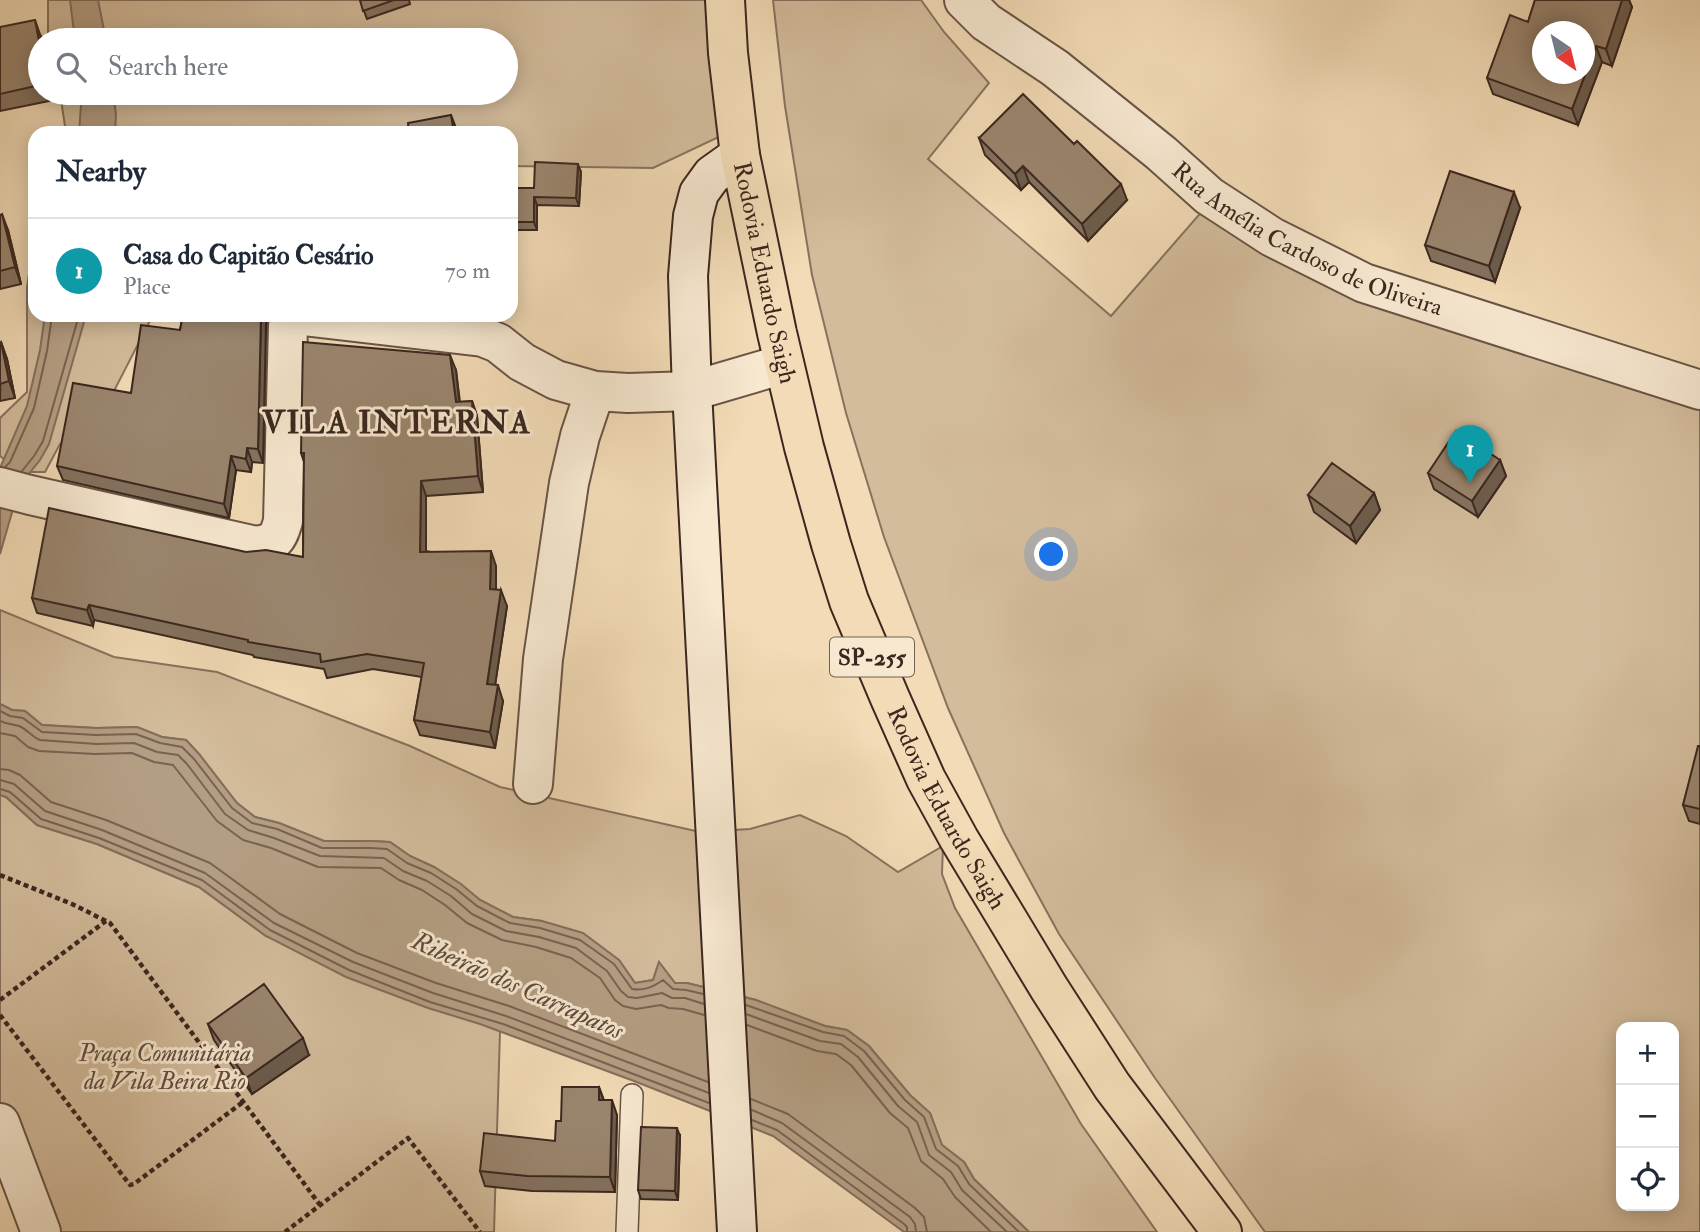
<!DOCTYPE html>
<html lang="en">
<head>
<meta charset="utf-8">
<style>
  :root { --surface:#fff; --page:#f2f2f3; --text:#1f2937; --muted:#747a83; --line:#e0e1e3; --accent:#2563eb }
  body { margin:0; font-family:"IM FELL Double Pica",serif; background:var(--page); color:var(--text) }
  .controls { position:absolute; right:21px; bottom:21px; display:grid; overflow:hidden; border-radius:14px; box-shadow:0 4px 18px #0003 }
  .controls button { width:63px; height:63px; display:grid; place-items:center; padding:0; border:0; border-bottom:2px solid var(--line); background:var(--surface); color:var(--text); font:35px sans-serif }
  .compass { position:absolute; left:1532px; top:21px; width:63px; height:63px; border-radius:50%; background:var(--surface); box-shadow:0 4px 18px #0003; rotate:145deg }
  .you { position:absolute; left:1052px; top:555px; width:24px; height:24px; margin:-18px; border:5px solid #fff; border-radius:50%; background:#1a73e8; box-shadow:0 0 0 10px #1a73e833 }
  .badge { display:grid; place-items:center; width:46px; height:46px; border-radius:50%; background:var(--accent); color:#fff; font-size:23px; font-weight:700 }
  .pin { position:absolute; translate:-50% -58px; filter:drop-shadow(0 2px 4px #0008) }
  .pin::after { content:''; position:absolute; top:37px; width:24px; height:21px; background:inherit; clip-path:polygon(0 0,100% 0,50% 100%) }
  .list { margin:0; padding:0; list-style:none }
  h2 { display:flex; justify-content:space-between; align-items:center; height:91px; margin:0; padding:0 28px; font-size:30px }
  h2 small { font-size:23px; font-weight:400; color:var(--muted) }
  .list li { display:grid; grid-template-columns:46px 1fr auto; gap:21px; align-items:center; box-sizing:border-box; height:105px; padding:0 28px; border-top:2px solid var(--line) }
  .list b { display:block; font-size:26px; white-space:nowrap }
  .list p { margin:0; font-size:23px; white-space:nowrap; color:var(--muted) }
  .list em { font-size:23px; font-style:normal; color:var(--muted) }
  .icon { flex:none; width:38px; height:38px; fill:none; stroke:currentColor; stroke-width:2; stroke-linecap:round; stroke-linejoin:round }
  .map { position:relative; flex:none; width:1700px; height:1232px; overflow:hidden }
  .search { position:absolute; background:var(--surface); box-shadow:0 4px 18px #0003; left:28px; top:28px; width:490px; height:77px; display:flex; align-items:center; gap:18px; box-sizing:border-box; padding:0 24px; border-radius:38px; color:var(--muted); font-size:26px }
  .panel { position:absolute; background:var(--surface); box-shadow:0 4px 18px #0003; left:28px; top:126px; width:490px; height:196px; border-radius:21px }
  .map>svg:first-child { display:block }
  .green { fill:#d3bc9c; stroke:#87725e; stroke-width:2; fill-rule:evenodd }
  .water { fill:#b49e83; stroke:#846e5b; stroke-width:2 }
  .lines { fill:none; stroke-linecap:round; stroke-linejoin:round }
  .shore { stroke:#786251; stroke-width:2 }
  .lane-casing { stroke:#695445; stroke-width:24 }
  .street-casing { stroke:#695445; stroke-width:42 }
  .secondary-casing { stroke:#3b271f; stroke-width:42 }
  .highway-casing { stroke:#3b271f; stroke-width:42 }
  .path { stroke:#3b271f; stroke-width:4.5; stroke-dasharray:5 3.5; stroke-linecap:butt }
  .lane { stroke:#f7e8d0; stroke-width:21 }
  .street { stroke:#f7e8d0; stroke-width:38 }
  .secondary { stroke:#f7e8d0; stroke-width:38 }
  .highway { stroke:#f2dbb6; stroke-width:38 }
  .wall { fill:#84725f; stroke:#3b271f; stroke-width:2 }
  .shaded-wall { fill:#6c5d4d; stroke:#3b271f; stroke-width:2 }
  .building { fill:#9a856e; stroke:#3b271f; stroke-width:2; fill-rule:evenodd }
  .labels { text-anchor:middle; stroke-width:6; stroke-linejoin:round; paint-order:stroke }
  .shield { fill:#f7e8d0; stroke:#736154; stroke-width:2 }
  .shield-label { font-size:23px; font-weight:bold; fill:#3b271f }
  .street-label { font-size:24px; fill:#3b271f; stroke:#f7e8d0 }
  .park-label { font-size:24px; font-style:italic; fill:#614c3e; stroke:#f7e8d0 }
  .water-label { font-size:26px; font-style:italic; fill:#5f4b3d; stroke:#f7e8d0 }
  .district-label { font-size:32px; font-weight:bold; letter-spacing:2px; fill:#3b271f; stroke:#f7e8d0 }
</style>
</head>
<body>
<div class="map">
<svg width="1700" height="1232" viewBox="0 0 1700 1232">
  <rect width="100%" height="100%" fill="#f2dbb6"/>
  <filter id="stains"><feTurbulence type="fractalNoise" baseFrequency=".00286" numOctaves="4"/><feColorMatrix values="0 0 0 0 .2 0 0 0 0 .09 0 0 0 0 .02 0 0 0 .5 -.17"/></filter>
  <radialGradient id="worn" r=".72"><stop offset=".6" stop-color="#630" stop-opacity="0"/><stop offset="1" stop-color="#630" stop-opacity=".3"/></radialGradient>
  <!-- green -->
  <path class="green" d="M48 0H706L721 136 653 168 511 166V133H66L60 93H506V40H48Z
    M773 0H921L944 32 989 83 928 159 1111 316 1217 194 1277 234 1700 385V1232H1265L1155 1078 1059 934 1004 833 948 708 884 537 846 413 812 275 785 106ZM1621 1027H1674V1206H1621Z
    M35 234V315H153L114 391 60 444 45 472H22L0 456V418L27 392V287Z
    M0 610 114 657 217 672 410 746 500 787 700 832 750 829 800 815 846 836 898 872 943 846 942 874 955 908 1081 1124 1157 1232H1029L974 1179 964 1162 942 1145 930 1113 910 1095 869 1046 847 1030 825 1026 756 1000 687 983H675L659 962 653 980 635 983 619 960 542 921 513 917 480 900 460 884 434 867 410 856 390 842 371 841H324L279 823 255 817 237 803 199 754 186 740 162 737 137 727 96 728 42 725 25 711 12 710 0 704Z
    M0 795 6 797 37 825 97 844 199 887 266 936 500 1031 494 1232H44L0 1112Z"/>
  <!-- water -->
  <path class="water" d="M70 0H98L106 40H75Z
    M80 93H113L116 114 115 133H79L81 105Z
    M45 315H86L49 444 40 460 28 475 13 509 0 554V468L27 406 40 350Z
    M0 704 12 710 25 711 42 725 96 728 137 727 162 737 186 740 199 754 237 803 255 817 279 823 324 841H372L390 842 410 856 434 867 461 884 480 900 513 917 542 921 583 933 619 960 635 983 653 980 659 962 675 983H687L756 1000 825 1026 847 1030 869 1046 910 1095 930 1113 942 1145 964 1162 974 1179 1029 1232H904L773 1136 634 1081 480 1024 428 1008 346 977 266 936 199 887 97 844 37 825 6 797 0 795Z"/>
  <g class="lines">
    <!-- shore -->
    <path class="shore" d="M5 467 10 462 34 408 47 351 52 315
      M22 471 34 456 43 441 79 315
      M0 711 10 716 23 718 42 732 96 735 136 734 160 743 182 747 194 759 232 808 252 823 277 829 322 848H371L387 849 407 863 431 873 456 889 477 906 510 923 540 928 580 940 614 964 632 989C644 991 653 987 663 980L673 989 686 990 703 994
      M0 721C6 724 13 724 19 726 27 729 32 737 40 740L96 744 134 743 157 752 178 755 187 764 225 814 248 830 274 838 320 856 384 858 403 871 427 881 451 896 472 914 506 931 539 937 576 948 607 971 621 991 628 997 637 998 662 993 672 998H685L704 1004
      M0 733 15 736 28 747 39 751 95 754 132 753 154 762 173 765 217 821 243 840 271 848 318 867 381 868 399 880 422 890 445 905 467 923 502 940 536 947 571 958 600 978 615 1000 623 1006 636 1009 661 1005 669 1008 683 1009 704 1015
      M0 769 9 770 20 775 51 802 106 820 210 863 280 914 357 953 436 983 509 1006 708 1082
      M0 780 14 784 45 811 102 830 205 873 274 923 353 962 433 993 506 1016 709 1093
      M0 789 10 792 41 819 99 838 202 880 270 930 349 970 430 1002 503 1024 709 1103
      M746 1005 823 1032 844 1036 864 1051 905 1100 924 1117 936 1149 958 1166 969 1184 1019 1232
      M746 1014 820 1041 841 1044 858 1057 898 1106 917 1122 929 1155 951 1172 962 1190 1007 1232
      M747 1025 817 1051 836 1054 851 1065 890 1113 908 1128 921 1161 943 1179 955 1197 991 1232
      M751 1099 788 1114 915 1208 924 1217 927 1232
      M752 1110 782 1123 910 1217 915 1224 916 1232
      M752 1120 777 1130 904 1224 907 1227V1232"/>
    <!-- lane casing -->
    <g class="lane-casing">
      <path id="lane" d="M627 1232 632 1095"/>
    </g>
    <!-- street casing -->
    <g class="street-casing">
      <g id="street">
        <path id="s1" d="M964 0 986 22 1055 68 1161 153 1209 196 1272 237 1364 283 1700 390"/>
        <path d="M0 487 30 495 256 546C275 543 278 539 283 521L288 325 291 321 303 316 483 337 498 343 522 362 556 380 595 391 628 393 692 391 784 364"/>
        <path d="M533 784 543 659 569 483 580 436 595 391"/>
        <path d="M0 1123 41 1232"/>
      </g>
    </g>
    <!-- secondary casing -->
    <g class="secondary-casing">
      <path id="secondary" d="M737 1232 692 391 688 276 693 216 699 193 712 175 740 155"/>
    </g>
    <!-- highway casing -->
    <g class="highway-casing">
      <g id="highway">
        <path id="s2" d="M725 0 728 53 740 155 777 333 804 447 831 544 849 601 890 698 926 779 959 839 1049 988 1112 1086 1222 1232"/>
      </g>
    </g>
    <!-- path -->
    <path class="path" d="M0 875 72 904 110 923 320 1205
      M0 1000 106 921
      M0 1015 130 1185 134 1184 243 1102
      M285 1232 408 1138 480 1232"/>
    <!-- lane -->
    <use href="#lane" class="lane"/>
    <!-- street -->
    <use href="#street" class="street"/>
    <!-- secondary -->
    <use href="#secondary" class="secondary"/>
    <!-- highway -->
    <use href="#highway" class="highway"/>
  </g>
  <!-- wall -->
  <path class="wall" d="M360 0H409L410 4 367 19Z
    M1535 0H1629L1632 7 1612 66 1602 62 1578 125 1493 94 1487 78 1528 22Z
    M0 27 41 36 42 40H40V93H52L54 100 0 111Z
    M979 138 1127 200 1088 241 1029 182 1021 190 985 155Z
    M581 172 579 206 537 205V230H511V188H534Z
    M1520 208 1495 282 1431 261 1425 245Z
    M0 215 8 230 21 284 0 289Z
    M183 315H269L266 324 263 463 252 462 251 472 236 470 229 518 63 480 57 466 131 393 180 330Z
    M1 342 7 359 15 398 0 401Z
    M456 370 460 402 472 401 477 416 483 492 426 496V551L496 566V590L507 606 495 685 503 701 495 748 420 735 414 720 422 677 373 669 327 678 324 669 254 657 253 655 94 620 93 626 37 613 32 598 246 552 303 557 304 462 301 453Z
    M1500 460 1506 476 1478 517 1434 489 1428 473Z
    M1374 493 1380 510 1356 543 1314 512 1308 495Z
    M1700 746V824L1689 821 1683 805Z
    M208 1024 309 1055 252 1094 214 1040Z
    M599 1087 604 1100 617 1115 615 1192 532 1191 485 1186 480 1171 555 1141 561 1121Z
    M680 1136 678 1200 641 1199 638 1190Z"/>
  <!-- shaded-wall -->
  <path class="shaded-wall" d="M1622 0H1629L1632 7 1612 66 1606 49Z
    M35 20 42 40H40V46Z
    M1596 46 1602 62 1578 125 1572 109Z
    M451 115 458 133H454Z
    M578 164 581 172 579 206 576 198Z
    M1023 166 1029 182 1021 190 1015 174Z
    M1121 184 1127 200 1088 241 1082 224Z
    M1514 192 1520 208 1495 282 1489 266Z
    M534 197 537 205V230L534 222Z
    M2 214 8 230 21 284 15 267Z
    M261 315H269L266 324 263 463 258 449Z
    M1 342 7 359 15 398 9 381Z
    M450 355 456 370 461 418 456 402Z
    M472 401 477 416 483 492 478 476Z
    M247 448 252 462 251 472 246 459Z
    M231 456 236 470 229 518 224 504Z
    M1500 460 1506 476 1478 517 1472 501Z
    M421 481 426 496V567L420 552Z
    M1374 493 1380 510 1356 543 1350 526Z
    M491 551 496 566V605L490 589Z
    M501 590 507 606 493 699 487 684Z
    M89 605 94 620 93 626 87 610Z
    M498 685 503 701 495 748 490 732Z
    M303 1038 309 1055 252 1094 246 1078Z
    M599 1087 604 1102 599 1100Z
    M612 1100 617 1115 615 1192 610 1177Z
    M677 1128 680 1136 678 1200 675 1191Z"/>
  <!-- building -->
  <path class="building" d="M360 0H394L363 11Z
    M1535 0H1622L1606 49 1596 46 1572 109 1487 78 1510 15 1528 22ZM1543 32H1585V74H1543Z
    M35 20 40 46V85L0 94V27Z
    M1023 94 1074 144 1077 141 1121 184 1082 224 1023 166 1015 174 979 138Z
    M451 115 454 133H409L408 123Z
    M535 162 578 164 576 198 534 197V222H511V188H534Z
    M1450 171 1514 192 1489 266 1425 245Z
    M2 214 15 267 0 271V215Z
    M183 315H261L258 449 247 448 246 459 231 456 224 504 57 466 73 383 131 393 141 325 180 330Z
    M1 342 9 381 0 384V343Z
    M303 342 450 355 456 402 472 401 478 476 421 481 420 552 491 551 490 589 501 590 487 684 498 685 490 732 414 720 424 663 367 654 321 662 320 654 248 642V640L89 605 87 610 32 598 49 508 246 552 266 550 303 557 304 453H301Z
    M1456 431 1500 460 1472 501 1428 473Z
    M1332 463 1374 493 1350 526 1308 495Z
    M1698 746H1700V809L1683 805Z
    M264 984 303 1038 246 1078 208 1024Z
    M562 1087H599V1100H612L610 1177 527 1176 480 1171 484 1133 555 1141 556 1121H561Z
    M641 1127 677 1128 675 1191 638 1190Z"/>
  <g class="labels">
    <!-- shield labels -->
    <rect class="shield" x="830" y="637.5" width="84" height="39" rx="5"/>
    <g class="shield-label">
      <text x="872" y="665">SP-255</text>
    </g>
    <!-- street labels -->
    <g class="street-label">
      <text dy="8" stroke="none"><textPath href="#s1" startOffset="422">Rua Amélia Cardoso de Oliveira</textPath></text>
      <text dy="8" stroke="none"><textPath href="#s2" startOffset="276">Rodovia Eduardo Saigh</textPath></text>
      <text dy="8" stroke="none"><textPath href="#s2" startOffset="844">Rodovia Eduardo Saigh</textPath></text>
    </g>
    <!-- park labels -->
    <g class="park-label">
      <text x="165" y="1061">Praça Comunitária<tspan x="165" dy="28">da Vila Beira Rio</tspan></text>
    </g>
    <!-- water labels -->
    <g class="water-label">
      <text transform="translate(518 985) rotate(24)" y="9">Ribeirão dos Carrapatos</text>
    </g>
    <!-- district labels -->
    <g class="district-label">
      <text x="397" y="433">VILA INTERNA</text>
    </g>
  </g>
  <rect width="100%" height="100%" filter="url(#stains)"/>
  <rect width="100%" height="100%" fill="url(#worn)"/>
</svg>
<div class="controls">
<button>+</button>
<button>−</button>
<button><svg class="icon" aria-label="locate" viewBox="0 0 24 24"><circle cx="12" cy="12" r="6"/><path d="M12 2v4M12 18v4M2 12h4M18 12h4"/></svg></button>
</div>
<svg class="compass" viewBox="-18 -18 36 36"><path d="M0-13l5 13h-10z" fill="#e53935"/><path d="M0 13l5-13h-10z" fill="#747a83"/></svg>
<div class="you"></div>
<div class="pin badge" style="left:1470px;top:483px;background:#0f9aa8">1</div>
<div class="search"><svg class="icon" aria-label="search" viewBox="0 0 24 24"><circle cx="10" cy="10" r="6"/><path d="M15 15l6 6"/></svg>Search here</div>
<section class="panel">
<h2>Nearby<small></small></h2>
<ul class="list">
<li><span class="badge" style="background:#0f9aa8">1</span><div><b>Casa do Capitão Cesário</b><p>Place</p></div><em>70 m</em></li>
</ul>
</section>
</div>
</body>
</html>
